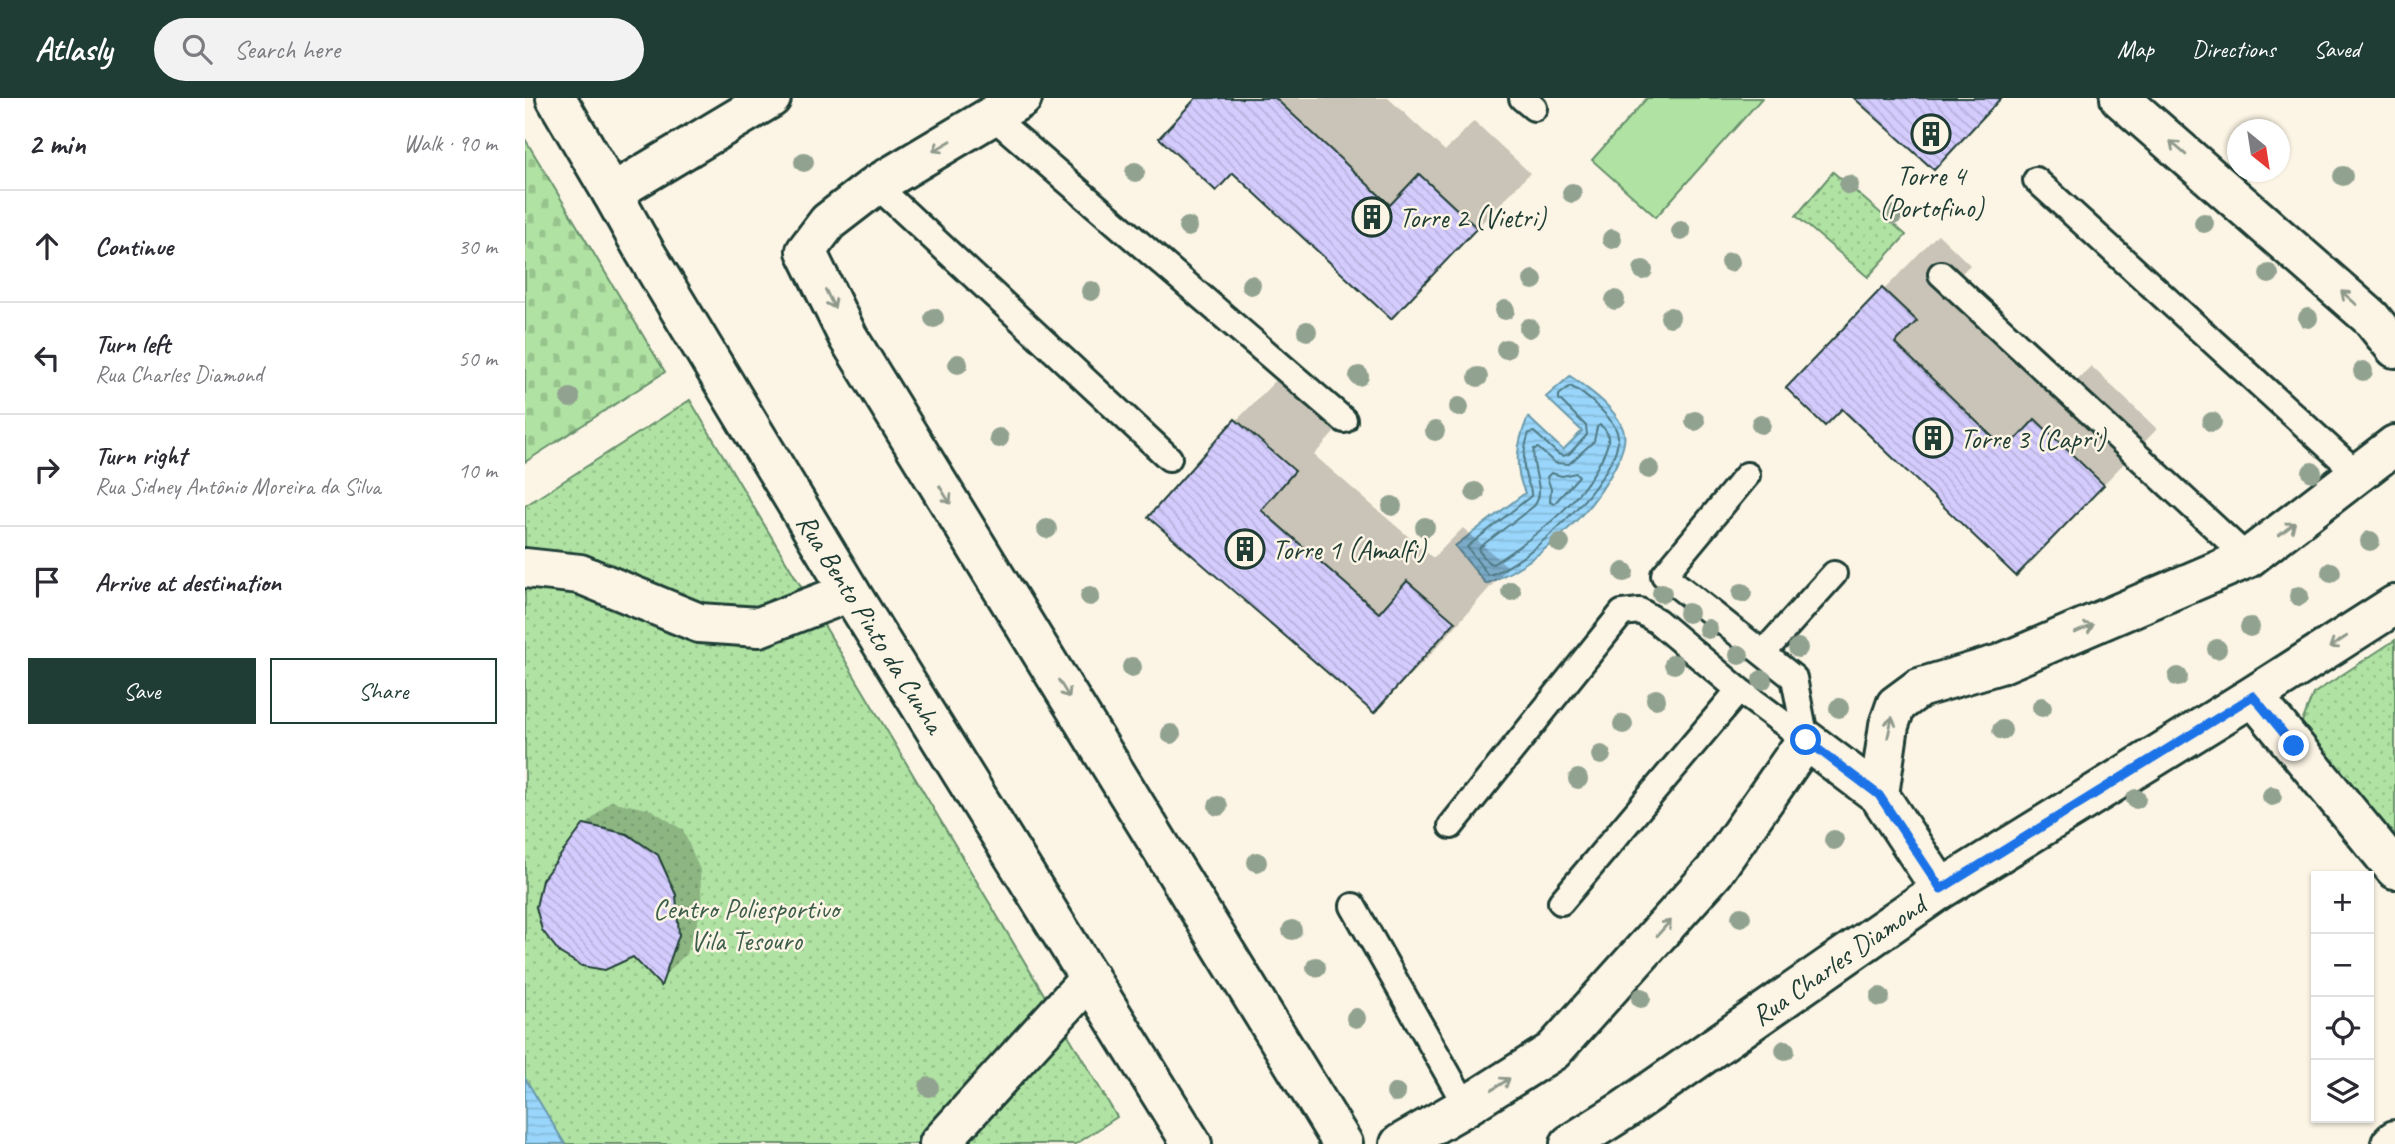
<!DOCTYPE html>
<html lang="en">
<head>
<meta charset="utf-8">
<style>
  :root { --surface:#fff; --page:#f2f2f3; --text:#2b2b33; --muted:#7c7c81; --line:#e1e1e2; --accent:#1f3d34 }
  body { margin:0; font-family:Caveat,sans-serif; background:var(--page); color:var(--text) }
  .controls { position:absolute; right:21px; bottom:21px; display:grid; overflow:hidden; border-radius:0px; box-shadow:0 2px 5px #0004 }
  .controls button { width:63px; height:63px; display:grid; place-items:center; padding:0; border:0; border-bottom:2px solid var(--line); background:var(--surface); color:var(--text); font:35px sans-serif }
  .compass { position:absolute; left:1702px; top:21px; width:63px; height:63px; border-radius:50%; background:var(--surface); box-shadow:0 2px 5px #0004; rotate:150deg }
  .stop { position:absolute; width:21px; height:21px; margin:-16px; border:5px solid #1a73e8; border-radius:50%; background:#fff }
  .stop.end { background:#1a73e8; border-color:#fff; box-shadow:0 2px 7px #0008 }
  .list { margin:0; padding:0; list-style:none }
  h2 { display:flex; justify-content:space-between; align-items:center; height:91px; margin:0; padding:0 28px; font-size:30px }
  h2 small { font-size:23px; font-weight:400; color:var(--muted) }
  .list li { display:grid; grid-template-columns:46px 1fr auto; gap:21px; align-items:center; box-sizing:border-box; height:112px; padding:0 28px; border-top:2px solid var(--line) }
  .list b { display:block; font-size:26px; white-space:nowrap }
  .list p { margin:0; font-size:23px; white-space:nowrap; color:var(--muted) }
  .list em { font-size:23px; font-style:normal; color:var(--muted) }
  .actions { display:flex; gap:14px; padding:21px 28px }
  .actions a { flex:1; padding:16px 0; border:2px solid var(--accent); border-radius:0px; text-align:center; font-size:24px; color:var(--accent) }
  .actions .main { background:var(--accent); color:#fff }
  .icon { flex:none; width:38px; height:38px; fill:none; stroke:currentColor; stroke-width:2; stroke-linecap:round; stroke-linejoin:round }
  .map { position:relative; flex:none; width:1870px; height:1046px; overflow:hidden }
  header { display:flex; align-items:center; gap:42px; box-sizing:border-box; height:98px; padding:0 35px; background:var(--accent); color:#fff }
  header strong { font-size:33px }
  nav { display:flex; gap:38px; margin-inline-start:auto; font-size:24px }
  .search { width:490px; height:63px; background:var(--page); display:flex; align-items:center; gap:18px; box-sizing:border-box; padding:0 24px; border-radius:38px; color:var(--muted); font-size:26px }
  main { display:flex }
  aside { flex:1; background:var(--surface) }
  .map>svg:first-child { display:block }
  .grass { fill:#b0e3a3; stroke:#68906c; stroke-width:2 }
  .cemetery { fill:url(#cemetery-stones); stroke:#68906c; stroke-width:2 }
  .park { fill:url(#park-dots); stroke:#68906c; stroke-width:2 }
  .water { fill:url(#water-rules); stroke:#6999ab; stroke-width:2 }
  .shadow { fill:#0003 }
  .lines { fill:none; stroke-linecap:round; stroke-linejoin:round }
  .shore { stroke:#507a84; stroke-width:2 }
  .building { fill:url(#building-back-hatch); stroke:#1f3d34; stroke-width:2 }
  .lane-casing { stroke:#1f3d34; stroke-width:30 }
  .street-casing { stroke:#1f3d34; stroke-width:44 }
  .secondary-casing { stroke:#1f3d34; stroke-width:44 }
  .lane { stroke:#fcf5e5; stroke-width:24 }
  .street { stroke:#fcf5e5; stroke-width:38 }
  .secondary { stroke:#fcf5e5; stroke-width:38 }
  .tree { fill:#92a290 }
  .oneway { stroke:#8e998c }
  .route { stroke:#1a73e8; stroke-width:9 }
  .labels { text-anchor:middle; stroke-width:5; stroke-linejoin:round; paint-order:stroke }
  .poi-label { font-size:28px; fill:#1f3d34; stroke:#fcf5e5; text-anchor:start }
  .street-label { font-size:28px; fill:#1f3d34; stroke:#fcf5e5 }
  .park-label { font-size:28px; fill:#3c5e4a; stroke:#fcf5e5 }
</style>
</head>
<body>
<header>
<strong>Atlasly</strong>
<div class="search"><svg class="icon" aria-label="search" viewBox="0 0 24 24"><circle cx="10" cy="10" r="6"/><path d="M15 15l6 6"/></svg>Search here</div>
<nav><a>Map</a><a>Directions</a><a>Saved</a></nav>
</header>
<main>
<aside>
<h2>2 min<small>Walk · 90 m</small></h2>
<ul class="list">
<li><svg class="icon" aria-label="ahead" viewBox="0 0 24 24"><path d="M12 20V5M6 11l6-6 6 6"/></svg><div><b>Continue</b></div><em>30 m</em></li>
<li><svg class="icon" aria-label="left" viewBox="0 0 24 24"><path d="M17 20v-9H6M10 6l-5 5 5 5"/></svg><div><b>Turn left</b><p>Rua Charles Diamond</p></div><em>50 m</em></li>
<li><svg class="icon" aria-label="right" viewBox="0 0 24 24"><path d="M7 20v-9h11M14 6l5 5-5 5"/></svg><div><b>Turn right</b><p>Rua Sidney Antônio Moreira da Silva</p></div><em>10 m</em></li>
<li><svg class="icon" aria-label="arrive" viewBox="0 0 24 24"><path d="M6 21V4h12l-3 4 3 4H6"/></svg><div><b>Arrive at destination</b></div></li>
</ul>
<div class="actions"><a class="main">Save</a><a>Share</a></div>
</aside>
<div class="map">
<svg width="1870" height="1046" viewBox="0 0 1870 1046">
  <defs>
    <pattern id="cemetery-stones" width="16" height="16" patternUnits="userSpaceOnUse" patternTransform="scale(1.75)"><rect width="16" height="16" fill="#b0e3a3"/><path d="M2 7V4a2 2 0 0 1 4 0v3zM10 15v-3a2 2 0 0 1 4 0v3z" fill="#97c48d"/></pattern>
    <pattern id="park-dots" width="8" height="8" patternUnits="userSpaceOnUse" patternTransform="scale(1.75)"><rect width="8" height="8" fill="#b0e3a3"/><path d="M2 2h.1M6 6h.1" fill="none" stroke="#97c48d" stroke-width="1.8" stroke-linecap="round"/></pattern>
    <pattern id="water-rules" width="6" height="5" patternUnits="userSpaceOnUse" patternTransform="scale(1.75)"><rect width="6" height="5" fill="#9ad6fb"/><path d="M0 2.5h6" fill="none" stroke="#84b9d8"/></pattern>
    <pattern id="building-back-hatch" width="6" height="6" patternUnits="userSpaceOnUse" patternTransform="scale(1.75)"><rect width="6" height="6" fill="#d5ccfe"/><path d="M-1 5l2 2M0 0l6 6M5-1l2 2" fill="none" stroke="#b6b0da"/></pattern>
  </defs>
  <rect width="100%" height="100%" fill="#fcf5e5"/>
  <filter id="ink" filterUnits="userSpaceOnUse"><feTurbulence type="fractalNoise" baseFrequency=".0143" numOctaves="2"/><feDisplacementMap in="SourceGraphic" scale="14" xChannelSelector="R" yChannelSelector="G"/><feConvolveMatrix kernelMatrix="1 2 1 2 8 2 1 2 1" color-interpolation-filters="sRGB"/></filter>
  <g filter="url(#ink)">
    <!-- grass -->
    <path class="grass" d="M1122 0H1237L1131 119 1067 62Z"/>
    <!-- cemetery -->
    <path class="cemetery" d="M0 41 140 274 0 364Z"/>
    <!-- park -->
    <path class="park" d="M1308 74 1381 137 1343 179 1271 118Z
      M165 302 592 1019 551 1046H0V408Z
      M1870 542V746L1774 632 1788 596Z"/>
    <!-- water -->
    <path class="water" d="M1045 278C1064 292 1090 309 1098 331 1102 341 1097 353 1093 363 1068 416 1015 463 961 486L930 448 1000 395C988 368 992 345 1003 319L1038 352 1057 333 1021 299Z
      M0 980 40 1046H0Z"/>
    <!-- shadow -->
    <path class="shadow" d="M673 0H863L920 53 949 23 1005 75 866 219Z
      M1332 0H1478L1409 70Z
      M1413 136 1445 167 1423 189 1536 298 1566 268 1632 331 1545 421 1317 309 1264 290Z
      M766 267 824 318 789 357 908 460 938 430 983 469 904 558 849 613 626 419 712 322Z
      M85 703 127 712 158 732 175 772 177 811 161 856 136 881 60 728Z"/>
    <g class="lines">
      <!-- shore -->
      <path class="shore" d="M1045 288C1059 295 1092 322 1093 339 1094 380 1000 469 963 477L942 449 1006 398C1007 391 1004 389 1002 382 996 366 999 350 1004 335L1009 334 1033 356 1038 358 1044 356 1062 337 1061 328 1034 301V297Z
        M1075 327C1088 336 1083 348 1077 360 1054 407 1011 438 968 466L964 465 954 453 955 449 1009 408C1022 392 1005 373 1009 351L1013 350 1030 365 1044 366 1069 343 1072 329Z
        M1026 375 1037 378 1051 375 1054 378 1029 406 1025 404 1026 391 1022 379Z"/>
    </g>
    <!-- building -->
    <path class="building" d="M671 0H750L865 107 894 76 952 130 866 221 708 75 691 93 634 40Z
      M1329 0H1476L1409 72Z
      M1357 190 1392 223 1370 245 1481 352 1510 321 1579 387 1491 478 1317 311 1300 328 1261 290Z
      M710 321 770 373 736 412 854 515 882 483 930 524 849 615 623 419Z
      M59 726 102 736 133 757 151 797 154 837 136 888 108 859 80 872 57 868 35 855 17 832 11 809 17 782Z"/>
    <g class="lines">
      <!-- lane casing -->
      <g class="lane-casing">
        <path id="lane" d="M997 0 1009 10
          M467 18 819 322
          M1511 82 1833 376
          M351 87 644 360
          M1416 176 1723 460
          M1222 377 1139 477 1269 580 1281 642
          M1238 555 1309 476
          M926 728 1097 515 1115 513 1132 523 1214 592 1281 642
          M1036 804 1214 592
          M828 808 941 1008"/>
      </g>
      <!-- street casing -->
      <g class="street-casing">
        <path id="street" d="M31 0 87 95
          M497 0 351 87 303 124 281 153 323 239 818 1046
          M1595 0 1846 220 1870 250
          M0 470 55 476 174 525 234 529 325 494
          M1728 598 1870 771
          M1354 697 1364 627 1371 607 1394 590 1475 566 1723 460 1870 347
          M414 1046 565 880
          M875 1046 941 1008 1028 953 1189 774 1281 642 1354 697 1416 791
          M1045 1046 1099 1012 1416 791 1728 598 1870 507
          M1866 1046 1870 1042"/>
      </g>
      <!-- secondary casing -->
      <g class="secondary-casing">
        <path id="secondary" d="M246 0 87 95 120 154 325 494 667 1046"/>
      </g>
      <!-- lane -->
      <use href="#lane" class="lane"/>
      <!-- street -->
      <use href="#street" class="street"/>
      <!-- secondary -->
      <use href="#secondary" class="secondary"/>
    </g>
    <!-- trees -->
    <g class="tree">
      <circle cx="279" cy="64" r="10"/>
      <circle cx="610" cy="74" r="10"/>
      <circle cx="1818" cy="78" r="10"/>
      <circle cx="1324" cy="87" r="10"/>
      <circle cx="1047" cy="95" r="10"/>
      <circle cx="1368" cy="117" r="10"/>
      <circle cx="1679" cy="125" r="10"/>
      <circle cx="663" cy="129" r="10"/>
      <circle cx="1156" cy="133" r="10"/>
      <circle cx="1087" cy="141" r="10"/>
      <circle cx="1205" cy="164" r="10"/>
      <circle cx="1118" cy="172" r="10"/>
      <circle cx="1744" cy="176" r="10"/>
      <circle cx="1008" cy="182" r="10"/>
      <circle cx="726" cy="187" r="10"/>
      <circle cx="566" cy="193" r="10"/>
      <circle cx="1090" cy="202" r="10"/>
      <circle cx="980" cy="212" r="10"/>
      <circle cx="1145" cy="219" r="10"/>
      <circle cx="409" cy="220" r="10"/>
      <circle cx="1783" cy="220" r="10"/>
      <circle cx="1004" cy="230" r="10"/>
      <circle cx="782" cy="233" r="10"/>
      <circle cx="981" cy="251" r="10"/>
      <circle cx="433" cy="266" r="10"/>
      <circle cx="1838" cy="273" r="10"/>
      <circle cx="834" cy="278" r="10"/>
      <circle cx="953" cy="279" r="10"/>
      <circle cx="45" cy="300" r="10"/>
      <circle cx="934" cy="309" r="10"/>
      <circle cx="1170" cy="323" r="10"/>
      <circle cx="1687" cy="324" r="10"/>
      <circle cx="1236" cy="326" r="10"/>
      <circle cx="910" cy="333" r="10"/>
      <circle cx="474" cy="340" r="10"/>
      <circle cx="1124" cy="371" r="10"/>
      <circle cx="1787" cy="374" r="10"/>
      <circle cx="950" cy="394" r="10"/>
      <circle cx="867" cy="408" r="10"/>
      <circle cx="900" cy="429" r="10"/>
      <circle cx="522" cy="431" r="10"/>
      <circle cx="1845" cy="443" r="10"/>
      <circle cx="1035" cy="445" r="10"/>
      <circle cx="1099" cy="474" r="10"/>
      <circle cx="1806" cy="474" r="10"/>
      <circle cx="986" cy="493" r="10"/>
      <circle cx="1137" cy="495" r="10"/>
      <circle cx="1217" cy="495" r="10"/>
      <circle cx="565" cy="498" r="10"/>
      <circle cx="1774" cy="498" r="10"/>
      <circle cx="1163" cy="515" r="10"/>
      <circle cx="1725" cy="529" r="10"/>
      <circle cx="1183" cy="531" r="10"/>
      <circle cx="1273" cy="550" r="10"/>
      <circle cx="1692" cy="551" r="10"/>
      <circle cx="1214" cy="557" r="10"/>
      <circle cx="1149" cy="566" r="10"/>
      <circle cx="607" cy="569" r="10"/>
      <circle cx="1653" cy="579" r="10"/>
      <circle cx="1237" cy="582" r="10"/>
      <circle cx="1131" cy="601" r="10"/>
      <circle cx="1517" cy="609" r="10"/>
      <circle cx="1314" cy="610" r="10"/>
      <circle cx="1098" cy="626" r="10"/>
      <circle cx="1477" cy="632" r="10"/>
      <circle cx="646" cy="636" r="10"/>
      <circle cx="1076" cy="657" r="10"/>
      <circle cx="1053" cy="681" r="10"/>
      <circle cx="1747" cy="698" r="10"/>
      <circle cx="1611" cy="701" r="10"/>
      <circle cx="693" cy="708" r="10"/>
      <circle cx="1309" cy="742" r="10"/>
      <circle cx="732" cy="764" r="10"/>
      <circle cx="1216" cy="819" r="10"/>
      <circle cx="767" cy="832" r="10"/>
      <circle cx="791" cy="869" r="10"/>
      <circle cx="1355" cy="899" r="10"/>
      <circle cx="1116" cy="900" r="10"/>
      <circle cx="831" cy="920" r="10"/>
      <circle cx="1260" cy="952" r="10"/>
      <circle cx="404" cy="989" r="10"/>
      <circle cx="871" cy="995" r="10"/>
    </g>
    <!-- one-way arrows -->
    <defs><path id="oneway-shaft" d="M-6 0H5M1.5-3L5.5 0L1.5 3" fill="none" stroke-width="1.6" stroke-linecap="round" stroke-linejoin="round" transform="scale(1.75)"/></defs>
    <g class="oneway">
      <use href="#oneway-shaft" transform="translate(417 48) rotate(150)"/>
      <use href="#oneway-shaft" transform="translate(1653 50) rotate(-139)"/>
      <use href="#oneway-shaft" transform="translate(1824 200) rotate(-139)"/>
      <use href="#oneway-shaft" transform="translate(305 201) rotate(64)"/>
      <use href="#oneway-shaft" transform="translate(420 397) rotate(58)"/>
      <use href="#oneway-shaft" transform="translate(1762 431) rotate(-38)"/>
      <use href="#oneway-shaft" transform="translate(1559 531) rotate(-23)"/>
      <use href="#oneway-shaft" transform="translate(1813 544) rotate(147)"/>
      <use href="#oneway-shaft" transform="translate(539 591) rotate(58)"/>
      <use href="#oneway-shaft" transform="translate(1365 629) rotate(-78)"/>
      <use href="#oneway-shaft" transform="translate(1139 830) rotate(-48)"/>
      <use href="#oneway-shaft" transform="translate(976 986) rotate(-33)"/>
    </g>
  </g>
  <g class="lines" filter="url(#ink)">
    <!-- route -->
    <path class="route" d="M1281 642 1354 697 1416 791 1728 598 1769 648"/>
  </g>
  <!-- icons -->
  <defs>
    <g id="building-ring" transform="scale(2.0125)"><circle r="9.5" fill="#fcf5e5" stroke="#1f3d34" stroke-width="1.5"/><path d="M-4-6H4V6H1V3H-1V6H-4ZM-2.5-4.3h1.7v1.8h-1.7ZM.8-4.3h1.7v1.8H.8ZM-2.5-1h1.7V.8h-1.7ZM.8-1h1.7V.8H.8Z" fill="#1f3d34"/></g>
  </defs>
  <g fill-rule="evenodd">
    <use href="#building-ring" x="1406" y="36"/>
    <use href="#building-ring" x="847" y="119"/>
    <use href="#building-ring" x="1408" y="340"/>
    <use href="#building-ring" x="720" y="451"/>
  </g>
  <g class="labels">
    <!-- poi labels -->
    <g class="poi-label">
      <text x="1406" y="87" text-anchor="middle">Torre 4<tspan x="1406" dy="32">(Portofino)</tspan></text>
      <text x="874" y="129">Torre 2 (Vietri)</text>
      <text x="1435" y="350">Torre 3 (Capri)</text>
      <text x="747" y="461">Torre 1 (Amalfi)</text>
    </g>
    <!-- street labels -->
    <g class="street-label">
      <text transform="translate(346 525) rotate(58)" y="10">Rua Bento Pinto da Cunha</text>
      <text transform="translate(1313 862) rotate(-35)" y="10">Rua Charles Diamond</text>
    </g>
    <!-- park labels -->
    <g class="park-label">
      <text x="221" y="820">Centro Poliesportivo<tspan x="221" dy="32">Vila Tesouro</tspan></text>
    </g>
  </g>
</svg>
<div class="controls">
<button>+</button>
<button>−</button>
<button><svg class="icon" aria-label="locate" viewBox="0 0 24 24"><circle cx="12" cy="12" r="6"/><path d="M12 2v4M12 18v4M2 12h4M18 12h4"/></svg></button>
<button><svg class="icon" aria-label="layers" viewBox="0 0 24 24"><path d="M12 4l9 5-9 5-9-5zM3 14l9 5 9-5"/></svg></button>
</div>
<svg class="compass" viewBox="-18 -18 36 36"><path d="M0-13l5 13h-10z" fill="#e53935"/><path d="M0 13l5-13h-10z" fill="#7c7c81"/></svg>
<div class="stop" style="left:1281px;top:642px"></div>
<div class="stop end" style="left:1769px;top:648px"></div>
</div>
</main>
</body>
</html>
